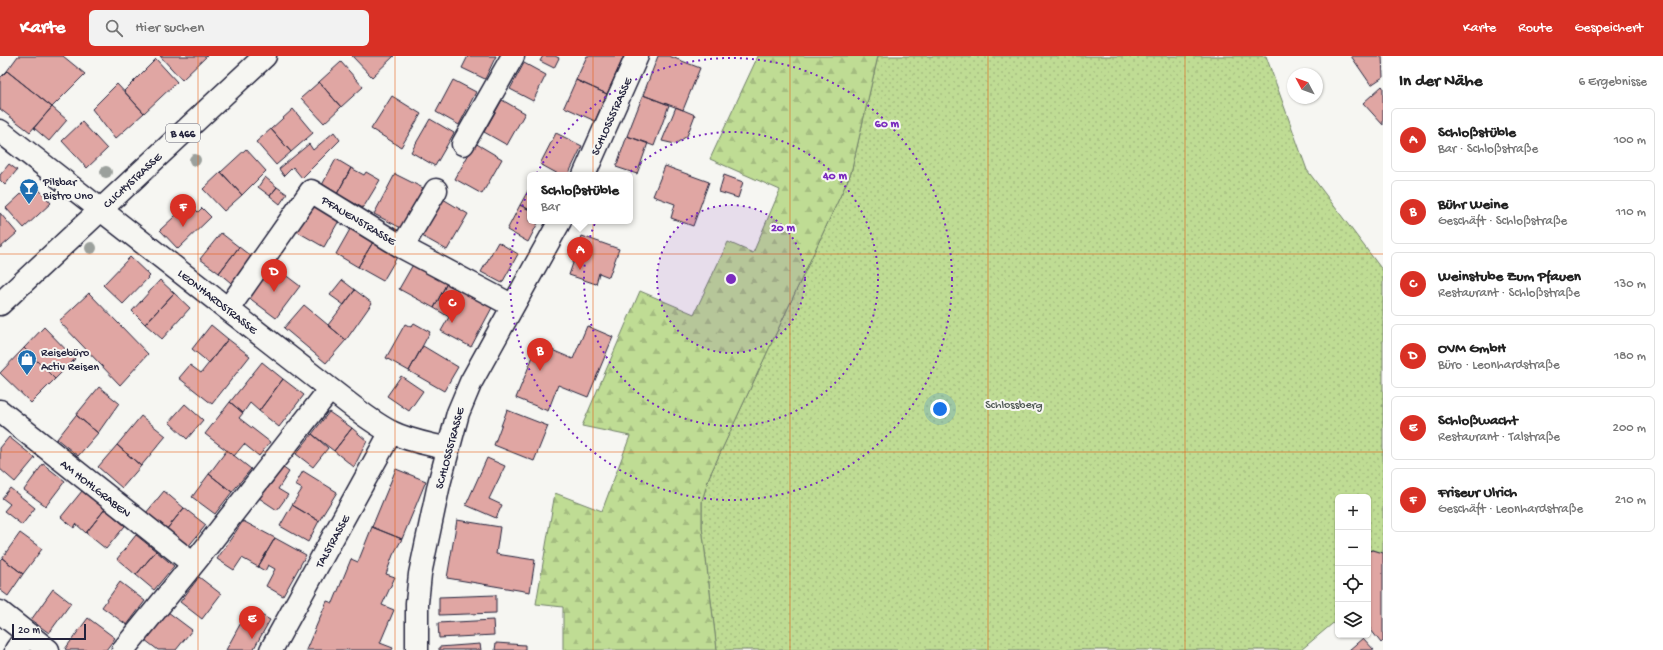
<!DOCTYPE html>
<html lang="de">
<head>
<meta charset="utf-8">
<style>
  :root { --surface:#fff; --page:#f2f2f2; --text:#222; --muted:#767676; --line:#e0e0e0; --accent:#d93025 }
  body { margin:0; font-family:"Gochi Hand",sans-serif; background:var(--page); color:var(--text) }
  .controls { position:absolute; right:12px; bottom:12px; display:grid; overflow:hidden; border-radius:6px; box-shadow:0 1px 3px #0004 }
  .controls button { width:36px; height:36px; display:grid; place-items:center; padding:0; border:0; border-bottom:1px solid var(--line); background:var(--surface); color:var(--text); font:20px sans-serif }
  .compass { position:absolute; left:1287px; top:12px; width:36px; height:36px; border-radius:50%; background:var(--surface); box-shadow:0 1px 3px #0004; rotate:311deg }
  .scale { position:absolute; left:12px; bottom:10px; width:74px; box-sizing:border-box; padding-left:4px; border:2px solid #22223b; border-top:0; font-size:11px; line-height:14px; white-space:nowrap; color:#22223b; -webkit-text-stroke:3px #f6f6f2; paint-order:stroke }
  .you { position:absolute; left:940px; top:353px; width:14px; height:14px; margin:-10px; border:3px solid #fff; border-radius:50%; background:#1a73e8; box-shadow:0 0 0 6px #1a73e833 }
  .badge { display:grid; place-items:center; width:26px; height:26px; border-radius:50%; background:var(--accent); color:#fff; font-size:13px; font-weight:700 }
  .pin { position:absolute; translate:-50% -33px; filter:drop-shadow(0 1px 2px #0008) }
  .pin::after { content:''; position:absolute; top:21px; width:14px; height:12px; background:inherit; clip-path:polygon(0 0,100% 0,50% 100%) }
  .popup { position:absolute; left:527px; top:116px; width:106px; height:52px; box-sizing:border-box; display:grid; place-content:center; border-radius:6px; background:var(--surface); filter:drop-shadow(0 1px 3px #0005); font-size:13px; white-space:nowrap; color:var(--muted) }
  .popup b { font-size:15px; color:var(--text) }
  .popup::after { content:''; position:absolute; left:50%; top:100%; margin-left:-8px; border:8px solid transparent; border-top-color:var(--surface) }
  .list { margin:0; padding:0; list-style:none }
  h2 { display:flex; justify-content:space-between; align-items:center; height:52px; margin:0; padding:0 16px; font-size:17px }
  h2 small { font-size:13px; font-weight:400; color:var(--muted) }
  .list li { display:grid; grid-template-columns:26px 1fr auto; gap:12px; align-items:center; box-sizing:border-box; height:64px; margin:0 8px 8px; padding:0 8px; border:1px solid var(--line); border-radius:6px }
  .list b { display:block; font-size:15px; white-space:nowrap }
  .list p { margin:0; font-size:13px; white-space:nowrap; color:var(--muted) }
  .list em { font-size:13px; font-style:normal; color:var(--muted) }
  .icon { flex:none; width:22px; height:22px; fill:none; stroke:currentColor; stroke-width:2; stroke-linecap:round; stroke-linejoin:round }
  .map { position:relative; flex:none; width:1383px; height:594px; overflow:hidden }
  header { display:flex; align-items:center; gap:24px; box-sizing:border-box; height:56px; padding:0 20px; background:var(--accent); color:#fff }
  header strong { font-size:19px }
  nav { display:flex; gap:22px; margin-inline-start:auto; font-size:14px }
  .search { width:280px; height:36px; background:var(--page); display:flex; align-items:center; gap:10px; box-sizing:border-box; padding:0 14px; border-radius:6px; color:var(--muted); font-size:15px }
  main { display:flex }
  aside { flex:1; background:var(--surface) }
  .map>svg:first-child { display:block }
  .grass { fill:url(#grass-dots); stroke:#707f68 }
  .forest { fill:url(#forest-firs); stroke:#707f68 }
  .building { fill:#e0a6a3; stroke:#22223b }
  .lines { fill:none; stroke-linecap:round; stroke-linejoin:round }
  .minor-casing { stroke:#22223b; stroke-width:25 }
  .major-casing { stroke:#22223b; stroke-width:25 }
  .minor { stroke:#f6f6f2; stroke-width:22 }
  .major { stroke:#f6f6f2; stroke-width:22 }
  .tree { fill:#9ba09c }
  .grid { fill:none; stroke:#e8590c; stroke-width:1; stroke-opacity:0.55 }
  .ring { fill:none; stroke:#7b2cbf; stroke-width:2; stroke-dasharray:2 4 }
  .labels { text-anchor:middle; stroke-width:4; stroke-linejoin:round; paint-order:stroke }
  .shield { fill:#f6f6f2; stroke:#626272; stroke-width:1 }
  .shield-label { font-size:11px; font-weight:bold; fill:#22223b }
  .street-label { font-size:12px; fill:#22223b; stroke:#f6f6f2 }
  .poi-label { font-size:12px; fill:#22223b; stroke:#f6f6f2; text-anchor:start }
  .park-label { font-size:12px; fill:#515a56; stroke:#f6f6f2 }
  .centre { fill:#7b2cbf; stroke:#f6f6f2; stroke-width:2 }
  .ring-label { font-size:12px; text-anchor:middle; font-weight:bold; fill:#7b2cbf; stroke:#f6f6f2; stroke-width:4; stroke-linejoin:round; paint-order:stroke }
</style>
</head>
<body>
<header>
<strong>Karte</strong>
<div class="search"><svg class="icon" aria-label="search" viewBox="0 0 24 24"><circle cx="10" cy="10" r="6"/><path d="M15 15l6 6"/></svg>Hier suchen</div>
<nav><a>Karte</a><a>Route</a><a>Gespeichert</a></nav>
</header>
<main>
<div class="map">
<svg width="1383" height="594" viewBox="0 0 1383 594">
  <defs>
    <pattern id="grass-dots" width="8" height="8" patternUnits="userSpaceOnUse"><rect width="8" height="8" fill="#bfdc94"/><path d="M2 2h.1M6 6h.1" fill="none" stroke="#a4bc80" stroke-width="1.8" stroke-linecap="round"/></pattern>
    <pattern id="forest-firs" width="22" height="20" patternUnits="userSpaceOnUse"><rect width="22" height="20" fill="#bfdc94"/><path d="M5 1l3.5 6h-7zM16 11l3.5 6h-7z" fill="#a4bc80"/></pattern>
  </defs>
  <rect width="100%" height="100%" fill="#f6f6f2"/>
  <filter id="ink" filterUnits="userSpaceOnUse"><feTurbulence type="fractalNoise" baseFrequency=".025" numOctaves="2"/><feDisplacementMap in="SourceGraphic" scale="8" xChannelSelector="R" yChannelSelector="G"/><feConvolveMatrix kernelMatrix="1 2 1 2 8 2 1 2 1" color-interpolation-filters="sRGB"/></filter>
  <g filter="url(#ink)">
    <!-- grass -->
    <path class="grass" d="M878 0H1266L1307 114 1383 215V497L1373 494 1368 495V441H1338V563L1301 594H717L702 471V445L709 421 851 117Z"/>
    <!-- forest -->
    <path class="forest" d="M758 0H878L851 117 709 421 702 445V471L717 594H563V551L536 548 555 437 602 455 630 380 582 370 640 235 694 258 728 186 753 197 780 134 710 103Z"/>
    <!-- building -->
    <path class="building" d="M18 0H63L85 18 52 51 7 15Z
      M160 0H207L182 24Z
      M352 0H394L372 21Z
      M468 0H496L485 23 462 12Z
      M543 0H555L559 2 554 12 540 5Z
      M587 0H624L607 38 576 24Z
      M658 0H669L700 12 683 54 643 39Z
      M1351 0H1382L1383 21 1371 29Z
      M156 3 177 26 144 57 124 35Z
      M341 6 363 31 341 51 319 26Z
      M524 7 546 19 533 45 510 33Z
      M7 15 52 51 30 76 0 53V22Z
      M453 24 476 36 459 69 436 56Z
      M576 24 607 38 595 65 564 51Z
      M319 26 341 51 324 67 301 42Z
      M117 28 144 57 115 83 92 53Z
      M1382 30 1383 31V69L1363 47Z
      M643 39 669 49 654 90 627 80Z
      M392 40 421 58 401 91 371 73Z
      M502 44 525 57 507 89 484 76Z
      M52 51 67 64 49 85 34 72Z
      M676 51 695 59 687 80 675 88 662 85Z
      M293 53 313 77 291 96 271 73Z
      M430 63 454 77 435 110 411 96Z
      M82 66 107 93 87 112 62 85Z
      M271 73 291 96 276 109 256 86Z
      M334 76 340 84 302 122 293 111 284 120 279 113 309 88 313 94Z
      M556 77 582 90 568 119H560L540 108Z
      M627 80 648 87 637 118 616 111Z
      M475 87 502 103 482 138 455 123Z
      M246 93 266 115 242 139 221 116Z
      M336 103 351 112 337 138 322 129Z
      M9 108 17 114 5 129 0 124V119Z
      M665 110 709 126 693 170 671 162 675 148 653 140Z
      M351 112 364 119 366 116 380 124 363 152 337 138Z
      M221 116 242 139 224 155 203 133Z
      M395 118 423 132 401 172 374 158Z
      M724 119 743 126 738 142 719 136Z
      M265 121 277 131 270 140 258 131Z
      M33 127 51 147 24 172 6 152Z
      M277 131 287 138 280 148 270 140Z
      M530 131V154L520 149Z
      M443 143 468 158 447 194 422 180Z
      M313 145 341 161 324 191 296 175Z
      M189 147 198 156 202 152 211 161 178 193 160 174Z
      M520 149 530 154V165H539L528 186 507 174Z
      M0 157 17 177 0 192Z
      M353 168 376 181 358 211 336 198Z
      M221 177 239 191 219 217 200 203Z
      M582 180 619 193 609 221 599 217 596 228 569 219Z
      M376 181 400 196 383 225 358 211Z
      M498 186 518 198 502 227 481 216Z
      M239 191 257 205 236 231 219 217Z
      M130 201 150 220 123 248 103 229Z
      M415 205 449 223 434 252 399 233Z
      M272 209 300 230 276 262 248 241Z
      M449 223 494 248 471 291 441 275 449 261 434 252Z
      M160 224 174 237 145 268 132 255Z
      M342 224 355 234 344 249 330 239Z
      M355 234 372 247 346 284 328 269Z
      M89 237 148 298 120 329 59 265Z
      M174 237 190 252 162 283 145 268Z
      M304 249 346 284 326 307 284 272Z
      M414 267 430 276 409 315 386 302 405 268 411 271Z
      M211 269 228 283 209 307 192 293Z
      M587 270 613 281 588 341 558 329 548 355 516 342 538 288 573 303Z
      M44 271 75 303 55 323 24 292Z
      M228 283 250 300 212 348 179 322 190 309 201 317Z
      M423 290 458 311 444 335 409 315Z
      M24 292 55 323 31 347 0 317Z
      M262 306 283 323 259 355 250 347 243 357 230 346Z
      M401 320 423 335 409 355 387 340Z
      M283 323 304 339 279 371 259 355Z
      M99 331 119 347 98 377 76 359Z
      M230 346 243 357 239 362 270 386 259 400 244 388 234 400 205 378Z
      M185 348 203 364 187 383 169 366Z
      M507 354 548 370 534 405 494 389Z
      M329 356 352 372 334 395 312 378Z
      M76 359 98 377 78 400 57 383Z
      M141 360 166 380 141 410 117 389Z
      M352 372 367 385 354 411 334 395Z
      M312 378 328 392 313 411 296 398Z
      M9 381 35 402 15 426 0 413V392Z
      M117 389 141 410 122 432 98 411Z
      M227 394 251 413 232 436 209 418Z
      M487 402 505 410 489 443 502 449 496 462 466 449Z
      M43 408 65 425 46 450 24 434Z
      M282 411 289 416 278 433 288 439 277 454 256 440 266 425 271 428Z
      M396 413 426 425 402 483 372 471Z
      M303 415 337 436 319 465 292 449 302 433 295 429Z
      M209 418 232 436 215 458 192 441Z
      M10 432 35 452 22 469 4 455 10 448 2 442Z
      M82 435 105 453 86 477 76 468 74 472 61 461Z
      M164 435 184 452 166 474 146 457Z
      M292 449 319 465 308 486 280 470Z
      M184 452 206 469 187 492 166 474Z
      M105 453 125 470 106 493 86 477Z
      M457 464 500 471 496 498 535 504 530 536 447 522Z
      M243 465 275 482 258 511 242 502 234 514 217 503Z
      M372 471 402 483 393 499 386 518 395 521 382 549 394 554 380 587 393 592 392 594H306L327 545 333 547 351 503 358 506Z
      M20 477 42 493 23 518 2 502Z
      M136 479 156 495 136 519 117 503Z
      M275 482 306 499 283 540 266 530 275 513 268 509 265 515 258 511Z
      M1373 494 1383 497V585L1381 587 1368 570V495Z
      M156 495 174 510 154 534 136 519Z
      M2 502 23 518 8 540 0 534V504Z
      M199 521 221 538 202 563 180 546Z
      M120 526 145 545 127 569 102 551Z
      M53 533 71 547 49 577 31 564Z
      M496 539V557L439 559V541Z
      M249 552 270 564 253 594H226Z
      M168 556 192 574 176 594H158L145 584Z
      M88 562 115 582 106 594H67L65 593Z
      M493 564 494 579 439 582 438 567Z
      M1363 582 1374 594H1349Z
      M496 587 525 589V594H495Z
      M480 588 481 594H439V591Z"/>
    <g class="lines">
      <!-- minor casing -->
      <g class="minor-casing">
        <path id="minor" d="M0 75 330 333C350 348 369 365 391 376 409 385 429 388 448 393
          M463 88 513 0
          M584 119 637 0
          M402 191 436 134
          M228 253 311 135 402 191 513 250
          M0 355 193 508
          M0 556 48 594
          M16 594 28 578
          M123 594 198 502 330 333
          M271 594 391 376
          M417 594V547L420 518 439 428 458 357 471 326 560 165"/>
      </g>
      <!-- major casing -->
      <g class="major-casing">
        <path id="major" d="M0 248 265 0"/>
      </g>
      <!-- minor -->
      <use href="#minor" class="minor"/>
      <!-- major -->
      <use href="#major" class="major"/>
    </g>
    <!-- trees -->
    <g class="tree">
      <circle cx="195" cy="104" r="6"/>
      <circle cx="106" cy="116" r="6"/>
      <circle cx="91" cy="192" r="6"/>
    </g>
  </g>
  <!-- grid -->
  <path class="grid" d="M198 0V594M395 0V594M593 0V594M790 0V594M988 0V594M1185 0V594M0 198H1383M0 396H1383"/>
  <!-- distance rings -->
  <circle cx="731" cy="223" r="74" fill="#7b2cbf" fill-opacity=".12"/>
  <g class="ring">
    <circle cx="731" cy="223" r="74"/>
    <circle cx="731" cy="223" r="147"/>
    <circle cx="731" cy="223" r="221"/>
  </g>
  <!-- icons -->
  <defs>
    <g id="bar-pin" transform="scale(1)"><path d="M0 17L-7.5 6A9.5 9.5 0 1 1 7.5 6Z" fill="#1f6fb2" stroke="#f6f6f2"/><path d="M-6-5H6L.8 .8V4.5H3.5V6h-7V4.5H-.8V.8Z" fill="#fff"/></g>
    <g id="shop-pin" transform="scale(1)"><path d="M0 17L-7.5 6A9.5 9.5 0 1 1 7.5 6Z" fill="#1f6fb2" stroke="#f6f6f2"/><path d="M-5-2.5h2.3a2.7 3.5 0 0 1 5.4 0H5L5.5 6h-11ZM-1.5-2.5h3a1.5 2.3 0 0 0-3 0Z" fill="#fff"/></g>
  </defs>
  <g fill-rule="evenodd">
    <use href="#bar-pin" x="29" y="132"/>
    <use href="#shop-pin" x="27" y="303"/>
  </g>
  <g class="labels">
    <!-- shield labels -->
    <rect class="shield" x="166" y="68" width="34" height="18" rx="3"/>
    <g class="shield-label">
      <text x="183" y="81">B 466</text>
    </g>
    <!-- street labels -->
    <g class="street-label">
      <text transform="translate(611 60) rotate(-66)" y="4">SCHLOSSSTRASSE</text>
      <text transform="translate(132 124) rotate(-43)" y="4">CLICHYSTRASSE</text>
      <text transform="translate(359 164) rotate(31)" y="4">PFAUENSTRASSE</text>
      <text transform="translate(218 245) rotate(38)" y="4">LEONHARDSTRASSE</text>
      <text transform="translate(449 392) rotate(-75)" y="4">SCHLOSSSTRASSE</text>
      <text transform="translate(96 432) rotate(38)" y="4">AM HOHLGRABEN</text>
      <text transform="translate(332 485) rotate(-61)" y="4">TALSTRASSE</text>
    </g>
    <!-- poi labels -->
    <g class="poi-label">
      <text x="43" y="129">Pilsbar<tspan x="43" dy="14">Bistro Uno</tspan></text>
      <text x="41" y="300">Reisebüro<tspan x="41" dy="14">Activ Reisen</tspan></text>
    </g>
    <!-- park labels -->
    <g class="park-label">
      <text x="1014" y="352">Schlossberg</text>
    </g>
  </g>
  <circle cx="731" cy="223" r="6" class="centre"/>
  <g class="ring-label">
    <text x="887" y="71">60 m</text>
    <text x="835" y="123">40 m</text>
    <text x="783" y="175">20 m</text>
  </g>
</svg>
<div class="controls">
<button>+</button>
<button>−</button>
<button><svg class="icon" aria-label="locate" viewBox="0 0 24 24"><circle cx="12" cy="12" r="6"/><path d="M12 2v4M12 18v4M2 12h4M18 12h4"/></svg></button>
<button><svg class="icon" aria-label="layers" viewBox="0 0 24 24"><path d="M12 4l9 5-9 5-9-5zM3 14l9 5 9-5"/></svg></button>
</div>
<svg class="compass" viewBox="-18 -18 36 36"><path d="M0-13l5 13h-10z" fill="#e53935"/><path d="M0 13l5-13h-10z" fill="#767676"/></svg>
<div class="scale">20 m</div>
<div class="you"></div>
<div class="pin badge" style="left:580px;top:214px">A</div>
<div class="popup"><b>Schloßstüble</b>Bar</div>
<div class="pin badge" style="left:540px;top:315px">B</div>
<div class="pin badge" style="left:452px;top:267px">C</div>
<div class="pin badge" style="left:274px;top:236px">D</div>
<div class="pin badge" style="left:252px;top:583px">E</div>
<div class="pin badge" style="left:183px;top:171px">F</div>
</div>
<aside>
<h2>In der Nähe<small>6 Ergebnisse</small></h2>
<ul class="list">
<li><span class="badge">A</span><div><b>Schloßstüble</b><p>Bar · Schloßstraße</p></div><em>100 m</em></li>
<li><span class="badge">B</span><div><b>Bühr Weine</b><p>Geschäft · Schloßstraße</p></div><em>110 m</em></li>
<li><span class="badge">C</span><div><b>Weinstube Zum Pfauen</b><p>Restaurant · Schloßstraße</p></div><em>130 m</em></li>
<li><span class="badge">D</span><div><b>OVM GmbH</b><p>Büro · Leonhardstraße</p></div><em>180 m</em></li>
<li><span class="badge">E</span><div><b>Schloßwacht</b><p>Restaurant · Talstraße</p></div><em>200 m</em></li>
<li><span class="badge">F</span><div><b>Friseur Ulrich</b><p>Geschäft · Leonhardstraße</p></div><em>210 m</em></li>
</ul>
</aside>
</main>
</body>
</html>
